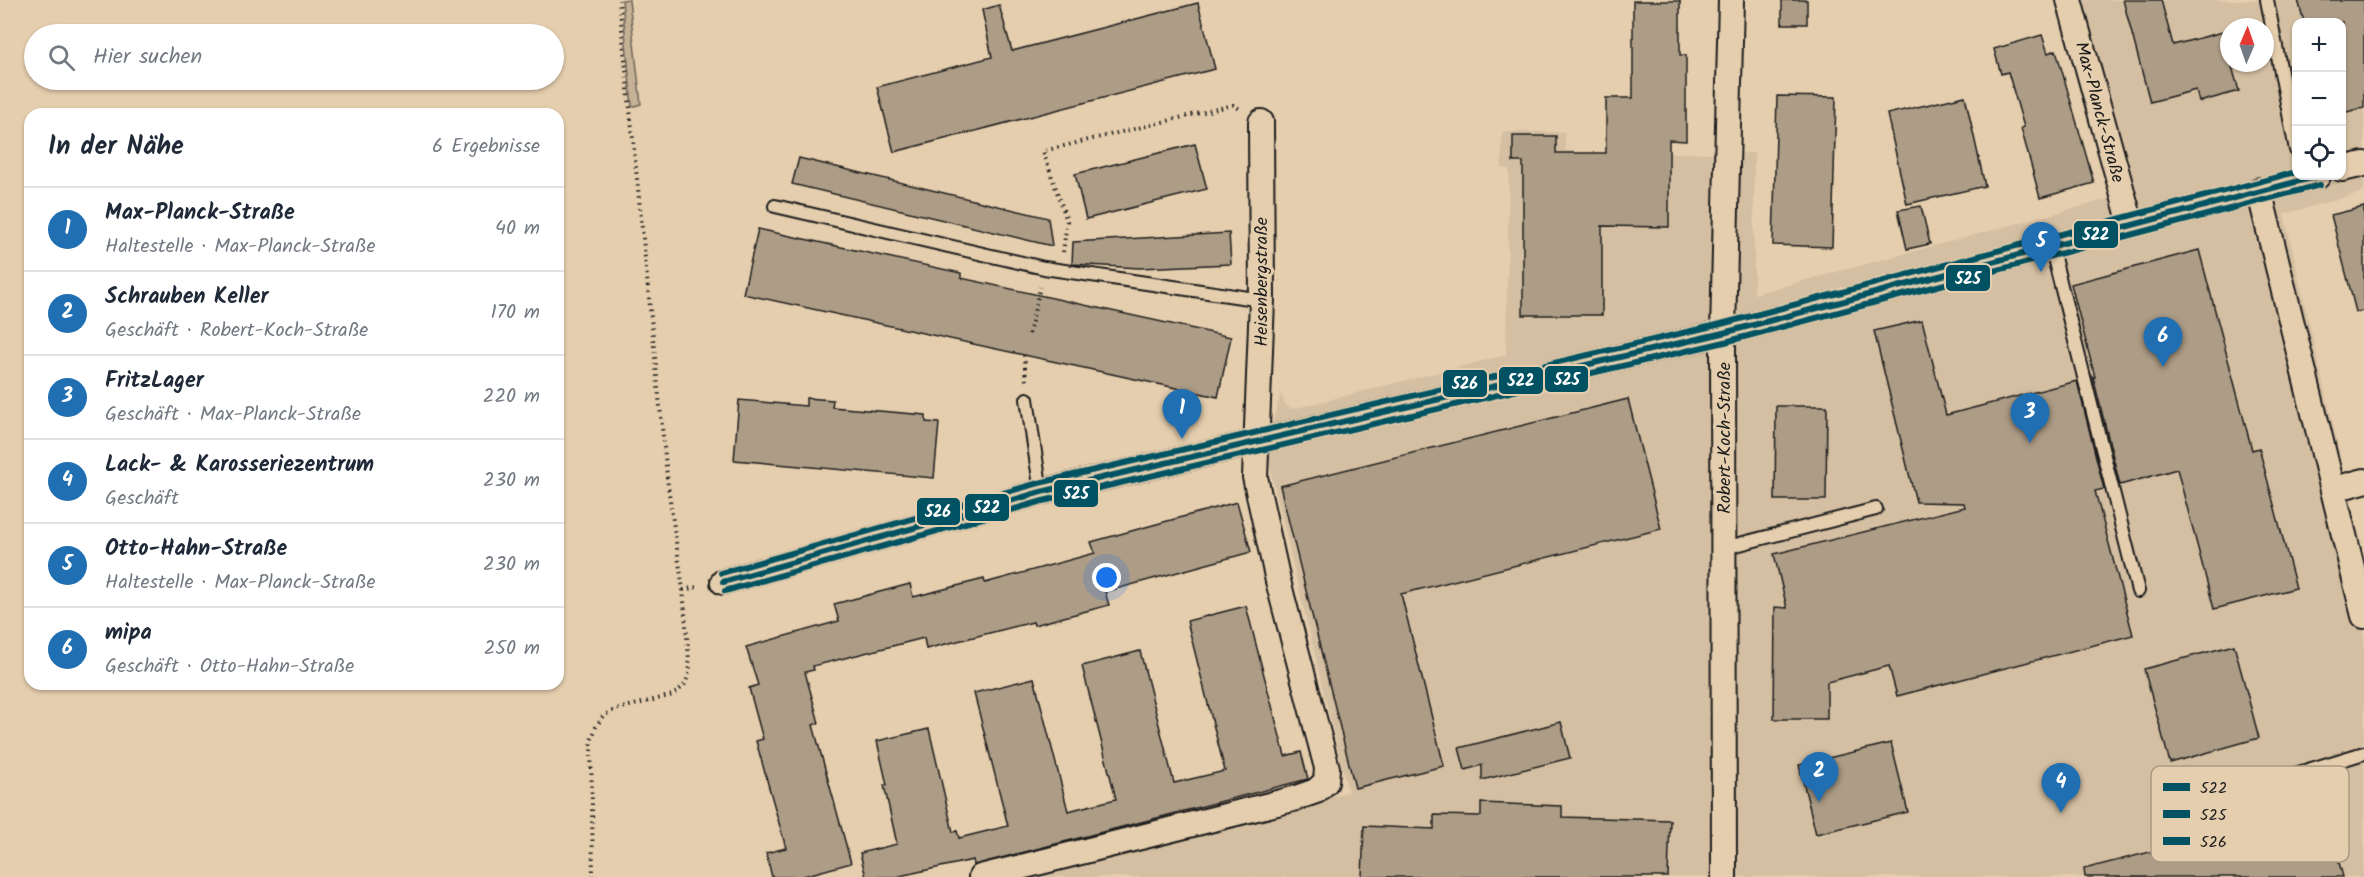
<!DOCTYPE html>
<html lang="de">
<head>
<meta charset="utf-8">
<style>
  :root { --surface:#fff; --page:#f2f2f3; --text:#1f2937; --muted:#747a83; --line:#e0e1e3; --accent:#1f6fb2 }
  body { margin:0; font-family:Kalam,sans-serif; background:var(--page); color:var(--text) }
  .controls { position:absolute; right:18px; top:18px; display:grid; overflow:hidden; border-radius:12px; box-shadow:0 2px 4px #0004 }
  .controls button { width:54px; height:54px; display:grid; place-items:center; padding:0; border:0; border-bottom:2px solid var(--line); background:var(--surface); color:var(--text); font:30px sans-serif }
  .compass { position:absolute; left:2220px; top:18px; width:54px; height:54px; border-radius:50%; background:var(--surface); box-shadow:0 2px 4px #0004; rotate:2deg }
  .you { position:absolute; left:1107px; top:578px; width:21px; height:21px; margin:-15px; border:4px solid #fff; border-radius:50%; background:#1a73e8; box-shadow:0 0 0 9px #1a73e833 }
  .badge { display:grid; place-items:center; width:39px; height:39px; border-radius:50%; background:var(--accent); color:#fff; font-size:20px; font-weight:700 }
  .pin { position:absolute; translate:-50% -50px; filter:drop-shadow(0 2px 3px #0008) }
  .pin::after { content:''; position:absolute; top:32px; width:21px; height:18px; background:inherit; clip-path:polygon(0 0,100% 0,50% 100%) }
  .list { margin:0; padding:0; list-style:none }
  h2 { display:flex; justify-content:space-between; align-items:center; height:78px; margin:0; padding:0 24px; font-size:26px }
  h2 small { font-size:20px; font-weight:400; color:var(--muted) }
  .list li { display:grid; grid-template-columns:39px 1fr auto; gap:18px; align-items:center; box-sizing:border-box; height:84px; padding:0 24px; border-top:2px solid var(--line) }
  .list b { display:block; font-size:22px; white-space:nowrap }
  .list p { margin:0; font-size:20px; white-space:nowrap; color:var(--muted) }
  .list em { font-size:20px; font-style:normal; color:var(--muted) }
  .icon { flex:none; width:33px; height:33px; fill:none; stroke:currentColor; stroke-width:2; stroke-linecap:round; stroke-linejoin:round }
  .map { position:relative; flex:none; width:2364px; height:877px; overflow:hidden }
  .search { position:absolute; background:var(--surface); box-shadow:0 2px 4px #0004; left:24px; top:24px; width:540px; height:66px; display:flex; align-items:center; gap:15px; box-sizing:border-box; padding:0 21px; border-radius:33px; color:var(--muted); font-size:22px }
  .panel { position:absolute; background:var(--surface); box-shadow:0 2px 4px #0004; left:24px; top:108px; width:540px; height:582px; border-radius:18px }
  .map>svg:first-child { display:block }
  .built { fill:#d4bfa2; fill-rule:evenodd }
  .grass { fill:#c4b196; stroke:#706659; stroke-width:1.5 }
  .building { fill:#ad9c86; stroke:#1c1c1c; stroke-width:1.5 }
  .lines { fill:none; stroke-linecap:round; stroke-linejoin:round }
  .lane-casing { stroke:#1c1c1c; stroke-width:16 }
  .street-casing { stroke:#1c1c1c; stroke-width:28 }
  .path { stroke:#1c1c1c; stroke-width:4; stroke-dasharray:1.5 4.5; stroke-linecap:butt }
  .lane { stroke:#e5ceae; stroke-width:12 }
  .street { stroke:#e5ceae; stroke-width:24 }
  .bus-1-casing { stroke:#e5ceae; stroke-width:10 }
  .bus-2-casing { stroke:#e5ceae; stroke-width:10 }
  .bus-3-casing { stroke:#e5ceae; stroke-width:10 }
  .bus-1 { stroke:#005262; stroke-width:6 }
  .bus-2 { stroke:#005262; stroke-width:6 }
  .bus-3 { stroke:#005262; stroke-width:6 }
  .labels { text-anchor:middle; stroke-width:6; stroke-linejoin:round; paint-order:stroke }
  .street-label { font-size:18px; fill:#1c1c1c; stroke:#e5ceae }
  .key { fill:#e5ceae; stroke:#a99982; stroke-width:1.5 }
  .key-label { font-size:16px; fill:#1c1c1c }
  .line-badge { stroke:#e5ceae; stroke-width:2 }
  .badge-label { font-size:16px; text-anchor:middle; font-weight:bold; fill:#fff }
</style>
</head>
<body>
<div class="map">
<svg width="2364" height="877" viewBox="0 0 2364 877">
  <rect width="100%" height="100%" fill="#e5ceae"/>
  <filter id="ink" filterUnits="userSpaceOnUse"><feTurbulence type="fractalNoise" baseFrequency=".0167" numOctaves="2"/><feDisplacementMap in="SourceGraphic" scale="12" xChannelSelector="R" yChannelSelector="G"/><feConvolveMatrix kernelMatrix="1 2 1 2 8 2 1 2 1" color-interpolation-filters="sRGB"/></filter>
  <g filter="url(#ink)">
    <!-- built -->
    <path class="built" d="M2079 0H2364V192L2284 214 2364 558V877H1024L1348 792 1265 448 1281 394 1286 406 1293 409 1506 355 1509 169 1502 168V132H1565V150L1581 153H1754V294L2131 193ZM2296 22H2342V176H2296ZM2229 27H2265V63H2229Z"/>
    <!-- grass -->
    <path class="grass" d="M622 0H629L641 104 632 107Z"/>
    <!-- building -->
    <path class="building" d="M1782 0H1807V24H1782Z
      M2123 0H2161L2173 45 2223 32 2229 53V63H2231L2239 91 2199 102 2196 90 2150 102Z
      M2298 0H2364V108L2342 113V22H2304Z
      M1633 1H1680V55H1686V141L1669 140V227L1602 226V315H1523V162H1513V136H1556V153H1606V98H1633Z
      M1198 3 1215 69 894 152 877 87 992 57 982 10 999 5 1012 51Z
      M2042 35 2048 53 2056 50 2094 183 2040 198 2021 128 2024 127 2008 72 2001 74 1994 49Z
      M1777 96 1836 97 1832 247 1773 245Z
      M1965 96 1985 186 1907 204 1887 114Z
      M1195 144 1207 189 1086 219 1075 174Z
      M799 158 1048 218 1052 246 792 184Z
      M1921 206 1930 244 1907 249 1898 210Z
      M2364 207V311L2356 312 2331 215Z
      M758 229 961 273V278L1231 337 1218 397 743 294Z
      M1229 233 1231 264 1139 268 1072 264 1073 242Z
      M2199 250 2252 450 2259 448 2296 588 2214 609 2177 469 2120 485 2093 377H2095L2071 284Z
      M1922 320 1946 415 2077 381 2104 489 2095 491 2133 635 1897 696 1889 666 1827 682V719H1774L1775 607 1787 608 1774 554 1965 507 1964 503 1916 502 1874 331Z
      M806 398 833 400 832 407 926 415V422L939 423 934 478 734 460 739 400 806 406Z
      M1628 399 1661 529 1401 594 1444 766 1355 788 1280 486Z
      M1776 406H1827L1826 500H1775Z
      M1237 502 1251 552 1105 592 1109 605 1034 625 1033 622 926 649 924 638 813 666 814 670 805 672 819 723 813 725 851 863 800 877H772L766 853 786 848 756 741 763 739 749 688 758 685 746 647 839 621 834 604 910 584 913 597 984 579 985 583 1095 553 1091 542Z
      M1246 606 1285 756 1301 752 1308 779 974 865 973 860 895 877H866L860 853 897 844 884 785H887L877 741 929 729 953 832 957 831 959 838 1008 826 974 693 1034 678 1068 811 1116 799 1082 666 1140 651 1174 783 1225 771 1187 621Z
      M2234 645 2259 738 2170 763 2144 669Z
      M1561 722 1570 758 1482 780V765L1465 770 1459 748Z
      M1891 743 1908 812 1816 834 1799 765Z
      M1481 803 1562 806V817L1670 820 1668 877H1362L1364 826 1434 829V815L1481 816Z
      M2324 807 2343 877H2085L2084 869Z"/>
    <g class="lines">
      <!-- lane casing -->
      <g class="lane-casing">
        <path id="lane" d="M2267 0 2296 150
          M775 206 1044 268 1262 300
          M2051 246 2138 591
          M1027 399 1041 492
          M1724 548 1876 509
          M2272 781 2364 753"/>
      </g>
      <!-- street casing -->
      <g class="street-casing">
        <path id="street" d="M2069 0 2131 224
          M2342 169 2364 164
          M2259 190 2364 616
          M2334 489 2364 481
          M723 582 1041 492 1723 333 2318 176
          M981 877 1293 799 1316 791 1326 782 1327 768 1278 581 1255 477 1262 300 1261 122
          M1724 877 1723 333 1731 0"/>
      </g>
      <!-- path -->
      <path class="path" d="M1063 252 1067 221 1043 151 1233 105 1240 109
        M1029 334 1040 287
        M1024 355 1026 381
        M683 590 697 587
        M593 877 591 741 596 727 603 716 614 710 673 695 684 686 690 672 683 590 668 486 619 0"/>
      <!-- lane -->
      <use href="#lane" class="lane"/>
      <!-- street -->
      <use href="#street" class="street"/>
      <!-- bus-1 casing -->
      <g class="bus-1-casing">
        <path id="bus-1" d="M723 582 1041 492 1723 333 2318 176"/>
      </g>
      <!-- bus-2 casing -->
      <g class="bus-2-casing">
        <path id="bus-2" d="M725 591 1043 501 1725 342 2320 185"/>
      </g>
      <!-- bus-3 casing -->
      <g class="bus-3-casing">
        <path id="bus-3" d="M721 573 1039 483 1721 324 2296 172"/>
      </g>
      <!-- bus-1 -->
      <use href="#bus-1" class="bus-1"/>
      <!-- bus-2 -->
      <use href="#bus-2" class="bus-2"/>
      <!-- bus-3 -->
      <use href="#bus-3" class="bus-3"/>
    </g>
  </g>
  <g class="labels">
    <!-- street labels -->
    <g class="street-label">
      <text transform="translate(2100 112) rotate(75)" y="6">Max-Planck-Straße</text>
      <text transform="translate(1261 282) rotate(-90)" y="6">Heisenbergstraße</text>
      <text transform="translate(1724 438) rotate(-90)" y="6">Robert-Koch-Straße</text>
    </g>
  </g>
  <!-- legend -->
  <rect x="2151" y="766" width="198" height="96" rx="9" class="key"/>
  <rect x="2163" y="783" width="27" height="8" fill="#005262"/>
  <rect x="2163" y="810" width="27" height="8" fill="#005262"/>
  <rect x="2163" y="837" width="27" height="8" fill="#005262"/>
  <g class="key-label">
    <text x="2200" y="793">522</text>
    <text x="2200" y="820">525</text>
    <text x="2200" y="847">526</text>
  </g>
  <g class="line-badge">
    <rect x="2073" y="220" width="46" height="29" rx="6" fill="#005262"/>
    <rect x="1945" y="264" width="46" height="28" rx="6" fill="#005262"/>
    <rect x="1544" y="365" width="45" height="28" rx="6" fill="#005262"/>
    <rect x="1498" y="366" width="46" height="29" rx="6" fill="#005262"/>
    <rect x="1442" y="369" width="46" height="29" rx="6" fill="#005262"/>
    <rect x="1053" y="479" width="46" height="29" rx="6" fill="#005262"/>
    <rect x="964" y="493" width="46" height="29" rx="6" fill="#005262"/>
    <rect x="916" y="497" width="45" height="29" rx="6" fill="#005262"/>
  </g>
  <g class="badge-label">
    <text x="2096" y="240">522</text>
    <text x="1968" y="284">525</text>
    <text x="1567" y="385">525</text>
    <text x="1521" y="386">522</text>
    <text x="1465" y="389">526</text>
    <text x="1076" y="499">525</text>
    <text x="987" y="513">522</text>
    <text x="938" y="517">526</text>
  </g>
</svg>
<div class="controls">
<button>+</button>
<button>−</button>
<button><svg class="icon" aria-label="locate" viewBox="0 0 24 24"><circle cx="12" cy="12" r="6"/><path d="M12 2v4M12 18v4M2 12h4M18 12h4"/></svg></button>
</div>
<svg class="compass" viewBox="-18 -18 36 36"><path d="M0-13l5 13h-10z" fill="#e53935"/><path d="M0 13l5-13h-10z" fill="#747a83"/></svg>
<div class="you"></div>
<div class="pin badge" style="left:1182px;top:439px">1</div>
<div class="pin badge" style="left:1819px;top:802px">2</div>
<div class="pin badge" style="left:2030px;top:443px">3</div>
<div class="pin badge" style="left:2061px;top:813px">4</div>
<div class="pin badge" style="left:2041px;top:272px">5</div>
<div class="pin badge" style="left:2163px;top:367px">6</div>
<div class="search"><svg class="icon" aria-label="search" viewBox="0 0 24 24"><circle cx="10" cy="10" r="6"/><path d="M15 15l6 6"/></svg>Hier suchen</div>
<section class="panel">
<h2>In der Nähe<small>6 Ergebnisse</small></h2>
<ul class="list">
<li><span class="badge">1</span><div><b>Max-Planck-Straße</b><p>Haltestelle · Max-Planck-Straße</p></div><em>40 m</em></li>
<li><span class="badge">2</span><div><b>Schrauben Keller</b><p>Geschäft · Robert-Koch-Straße</p></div><em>170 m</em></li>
<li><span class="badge">3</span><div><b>FritzLager</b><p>Geschäft · Max-Planck-Straße</p></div><em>220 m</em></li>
<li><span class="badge">4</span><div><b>Lack- &amp; Karosseriezentrum</b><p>Geschäft</p></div><em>230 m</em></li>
<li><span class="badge">5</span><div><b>Otto-Hahn-Straße</b><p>Haltestelle · Max-Planck-Straße</p></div><em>230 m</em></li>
<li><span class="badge">6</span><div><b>mipa</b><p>Geschäft · Otto-Hahn-Straße</p></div><em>250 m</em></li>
</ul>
</section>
</div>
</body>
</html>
